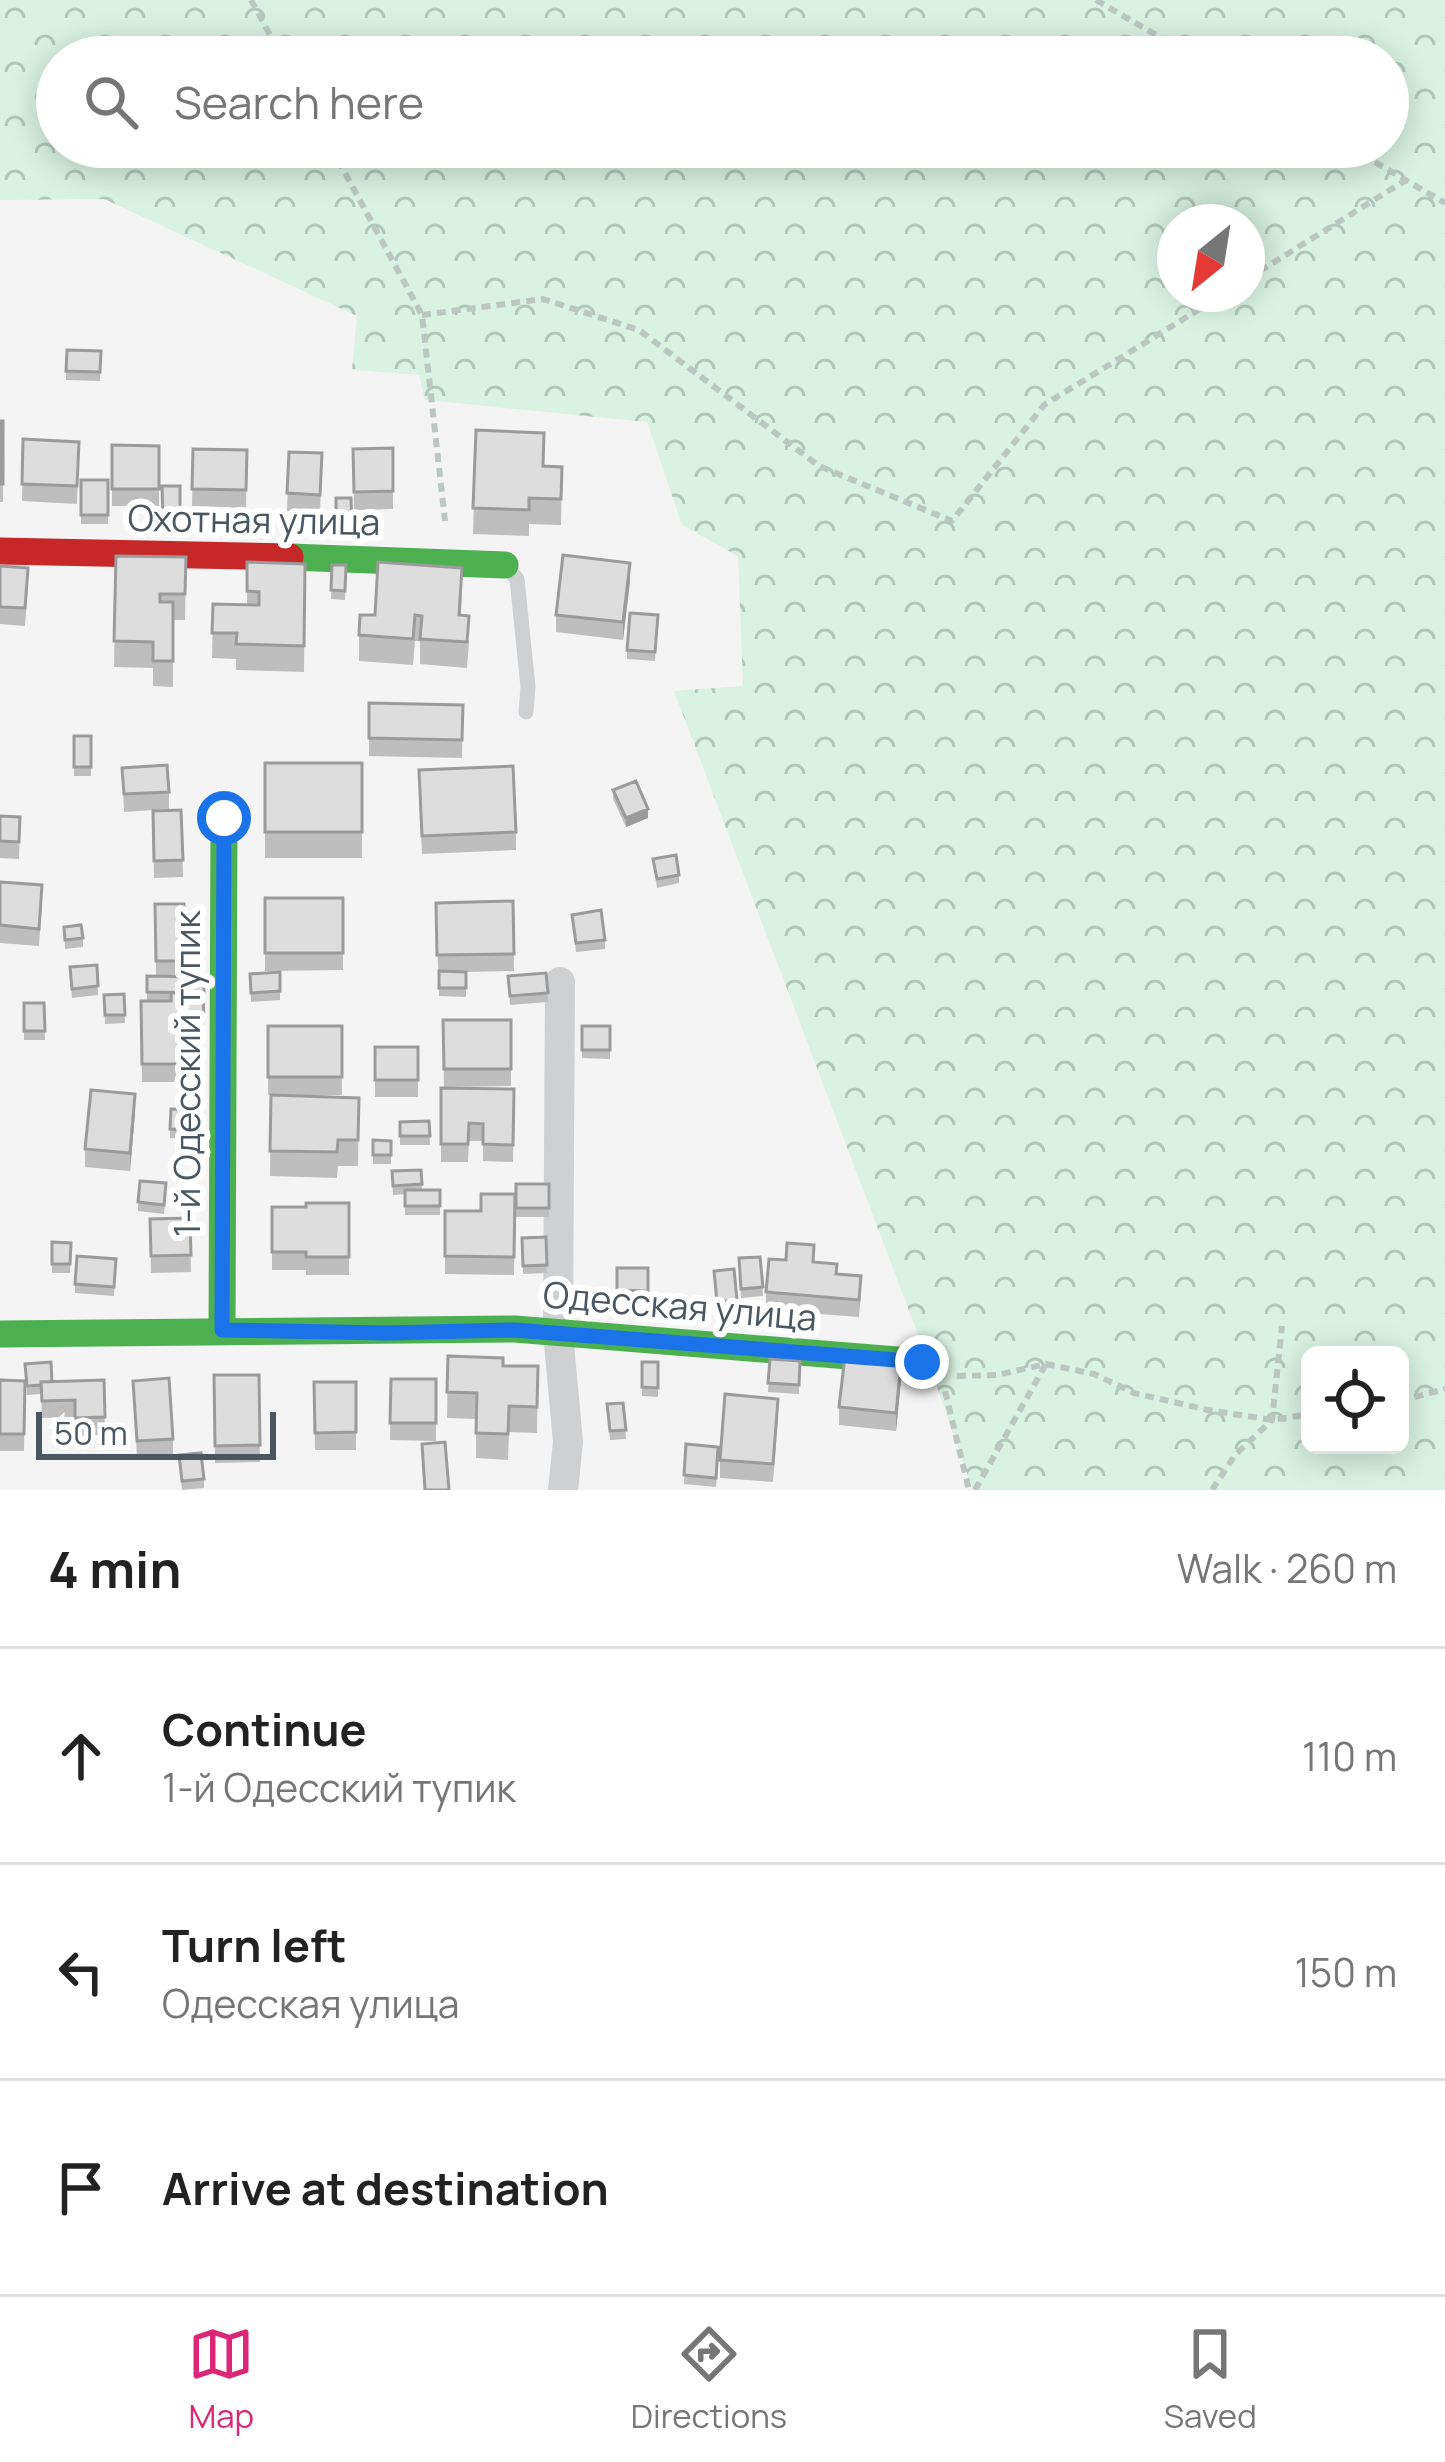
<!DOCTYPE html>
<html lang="en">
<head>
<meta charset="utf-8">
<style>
  :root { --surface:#fff; --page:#f2f2f2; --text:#222; --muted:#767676; --line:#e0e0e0; --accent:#db2777 }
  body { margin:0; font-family:Manrope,sans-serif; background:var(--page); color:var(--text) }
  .controls { position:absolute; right:36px; bottom:36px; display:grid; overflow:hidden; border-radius:18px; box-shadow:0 6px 30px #0003 }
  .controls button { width:108px; height:108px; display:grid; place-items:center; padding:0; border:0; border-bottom:3px solid var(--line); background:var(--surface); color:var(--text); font:60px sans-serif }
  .compass { position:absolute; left:1157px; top:204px; width:108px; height:108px; border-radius:50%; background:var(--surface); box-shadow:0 6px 30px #0003; rotate:210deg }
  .scale { position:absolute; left:36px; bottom:30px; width:240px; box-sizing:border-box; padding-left:12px; border:6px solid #4a5661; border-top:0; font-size:33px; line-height:42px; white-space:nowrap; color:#4a5661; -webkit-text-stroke:9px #fff; paint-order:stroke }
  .stop { position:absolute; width:36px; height:36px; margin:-27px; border:9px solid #1a73e8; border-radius:50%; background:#fff }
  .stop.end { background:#1a73e8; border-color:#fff; box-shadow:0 3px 12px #0008 }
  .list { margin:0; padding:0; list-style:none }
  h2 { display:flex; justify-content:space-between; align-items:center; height:156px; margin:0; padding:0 48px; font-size:51px }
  h2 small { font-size:39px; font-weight:400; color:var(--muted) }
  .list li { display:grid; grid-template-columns:78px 1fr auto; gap:36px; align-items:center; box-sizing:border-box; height:216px; padding:0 48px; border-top:3px solid var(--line) }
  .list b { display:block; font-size:45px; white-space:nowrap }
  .list p { margin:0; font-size:39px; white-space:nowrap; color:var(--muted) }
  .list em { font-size:39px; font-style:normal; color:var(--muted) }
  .icon { flex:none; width:66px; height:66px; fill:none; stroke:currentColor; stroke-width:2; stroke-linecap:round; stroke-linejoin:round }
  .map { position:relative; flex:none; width:1445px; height:1490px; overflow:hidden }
  .search { position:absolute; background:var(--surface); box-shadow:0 6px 30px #0003; left:36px; right:36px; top:36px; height:132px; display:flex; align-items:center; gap:30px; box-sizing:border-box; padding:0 42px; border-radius:66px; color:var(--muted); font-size:45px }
  .sheet { height:804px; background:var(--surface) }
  nav { display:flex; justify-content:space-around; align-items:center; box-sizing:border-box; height:168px; border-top:3px solid var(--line); background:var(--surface); font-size:33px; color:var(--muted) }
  nav a { display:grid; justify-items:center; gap:6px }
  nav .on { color:var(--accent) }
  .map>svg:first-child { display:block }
  .forest { fill:url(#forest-crowns); fill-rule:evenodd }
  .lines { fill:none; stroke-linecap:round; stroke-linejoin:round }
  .path { stroke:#bcc7c4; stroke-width:6; stroke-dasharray:9 6; stroke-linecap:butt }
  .lane { stroke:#ced0d2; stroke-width:15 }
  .street { stroke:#ced0d2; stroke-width:30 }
  .fast { stroke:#4caf50; stroke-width:27 }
  .jam { stroke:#c62828; stroke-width:27 }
  .wall { fill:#bebebf }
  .shaded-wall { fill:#9b9b9b }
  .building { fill:#ddddde; stroke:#9b9b9b; stroke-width:3 }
  .route { stroke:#1a73e8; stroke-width:15 }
  .labels { text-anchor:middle; stroke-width:12; stroke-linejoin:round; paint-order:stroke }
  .street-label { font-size:36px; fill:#4a5661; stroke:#fff }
</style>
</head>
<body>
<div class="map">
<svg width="1445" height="1490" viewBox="0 0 1445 1490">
  <defs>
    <pattern id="forest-crowns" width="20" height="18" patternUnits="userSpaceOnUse" patternTransform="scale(3)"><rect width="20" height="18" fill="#d9f2e3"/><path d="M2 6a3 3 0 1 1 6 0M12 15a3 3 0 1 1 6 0" fill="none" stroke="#b2c7bb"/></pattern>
  </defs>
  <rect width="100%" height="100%" fill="#f4f4f4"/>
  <!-- forest -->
  <path class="forest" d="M0 0H1445V1490H973L924 1350 674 691 743 686 738 556 682 525 647 422 425 400 419 375 352 370 357 316 104 199 0 200ZM57 57H1388V147H57ZM1175 222H1247V294H1175ZM1310 1355H1400V1445H1310Z"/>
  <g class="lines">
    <!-- path -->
    <path class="path" d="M251 0 282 57
      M1096 0 1194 57
      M331 147 422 315 445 521
      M1349 147 1445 203
      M1247 279 1406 180
      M422 315 543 299 639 330 819 466 952 521 1044 405 1224 294
      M957 1376 997 1375 1046 1364 1094 1374 1134 1393 1208 1410 1272 1420 1310 1414
      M945 1391 969 1490
      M1400 1401 1445 1389
      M975 1490 1046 1364
      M1212 1490 1235 1455 1272 1420 1282 1326"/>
    <!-- lane -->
    <path class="lane" d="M507 567 517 579 528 687 526 712"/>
    <!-- street -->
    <path class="street" d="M560 982 558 1333 568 1442 563 1490"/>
    <!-- fast -->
    <path class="fast" d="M290 557 505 565
      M222 1330 224 818
      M0 1334 515 1329 922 1362"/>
    <!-- jam -->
    <path class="jam" d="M0 551 290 557"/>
  </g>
  <!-- wall -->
  <path class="wall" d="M101 351 100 381 66 380V371Z
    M0 421H3V502H0Z
    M476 430 544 466 562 467 561 525 529 524V536L473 534Z
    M23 439 79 442 77 504 22 501Z
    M112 445 159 446V506H112Z
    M393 448V509L354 510 353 449Z
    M193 449 247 450 246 508 192 506Z
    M289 452 322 453 320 512 287 511Z
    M81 480H108V524H81Z
    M162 486H180V528H163Z
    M336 498H351L352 539H336Z
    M116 556 186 557 185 620H173V687L153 686V668L114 667Z
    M247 562 305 564 304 672 236 670V659L212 658 213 604 247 605Z
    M332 565H346L345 600 331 599Z
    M0 566 28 585 25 626 0 624Z
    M630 581 623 640 556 632V615Z
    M462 594 461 615 469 642 467 668 420 664V641H415L413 665 359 661V635Z
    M658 615 655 661 627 659V650Z
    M369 703 463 705 462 758 369 756Z
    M74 736H91V776H74Z
    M265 763H362V858H265Z
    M122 768 169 792V809L124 812Z
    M419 788 516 832V850L422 854Z
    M613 790 648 818 626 827 613 799Z
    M181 810 183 877 154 878 153 811Z
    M0 816 20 817 19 859 0 858Z
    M653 859 679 875V883L657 888Z
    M0 882 42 903 39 946 0 943Z
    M265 898H343V970L265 971Z
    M513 901 514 971 466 972V997L439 996 436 903Z
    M155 904H184V976L204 977V1038L189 1037V1082H142L141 1001H147V976H156Z
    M572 915 605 940V949L576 952Z
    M64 927 83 938V947L65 949Z
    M97 965 98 995 72 998 70 967Z
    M280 972V1000L251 1002 250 974Z
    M546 973 548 1002 510 1005 508 976Z
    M124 994 125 1023 105 1024 104 995Z
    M24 1003H44L45 1040H24Z
    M443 1020H511V1086L444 1087Z
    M268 1026H342V1095H268Z
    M582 1026H610V1059L582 1058Z
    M375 1047H418V1097H375Z
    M441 1088 514 1089 513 1162 483 1161V1141H469L468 1162H441Z
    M271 1095 359 1098 358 1166H338L337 1178 270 1176Z
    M171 1109 200 1110 199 1139 170 1138Z
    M135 1112 130 1171 85 1167V1149Z
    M429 1121 430 1145H400V1122Z
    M373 1140 391 1141V1164H373Z
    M421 1170 422 1190H440V1215H405V1194L393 1195 392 1171Z
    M516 1184H549V1217H516Z
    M166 1192 164 1214 138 1211V1202Z
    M515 1194 514 1275 445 1274V1211H481Z
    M349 1203V1275H306V1270H272V1207H306Z
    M190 1218 191 1272 151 1273 150 1219Z
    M546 1237 547 1273 523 1274 522 1238Z
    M52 1242 71 1243 70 1273H52Z
    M760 1257 763 1296 741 1298 739 1258Z
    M116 1259 114 1296 75 1293V1284Z
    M814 1262 836 1274 861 1293 859 1317 766 1310V1292Z
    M617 1268H648V1300L617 1299Z
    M714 1280 737 1300V1309L717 1311Z
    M448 1356 503 1366H538L537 1433 509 1432 508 1460 476 1458V1419L447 1418Z
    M770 1359 800 1361 799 1394 768 1392Z
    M642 1362H658V1397L642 1396Z
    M25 1364 52 1382 104 1380 105 1435 75 1436V1417L42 1418 41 1394 27 1395Z
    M214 1375H259L260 1462 215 1463Z
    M391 1379H436V1441L390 1440Z
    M0 1380 25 1381 24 1451H0Z
    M901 1380 896 1431 839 1425V1407Z
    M133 1381 173 1439V1457L137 1459Z
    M314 1382H356V1450H315Z
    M623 1403 626 1439 610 1440 607 1404Z
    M778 1417 773 1482 720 1478V1460Z
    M686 1444 718 1447 716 1487 684 1484Z
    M179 1455 204 1479V1488L182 1490Z"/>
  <!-- shaded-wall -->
  <path class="shaded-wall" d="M630 563V581L623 640V622Z
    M648 809V818L626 827V818Z
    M135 1094V1112L130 1171V1153Z
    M901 1363V1380L896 1431V1413Z"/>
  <!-- building -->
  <path class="building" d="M67 350 101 351 100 372 66 371Z
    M0 421H3V484H0Z
    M476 430 544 433 543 466 562 467 561 499 529 498V510L473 508Z
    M23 439 79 442 77 486 22 484Z
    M112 445 159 446V489H112Z
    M393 448V491L354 492 353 449Z
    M193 449 247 450 246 490 192 489Z
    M289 452 322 453 320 495 287 493Z
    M81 480H108V515H81Z
    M162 486H180V519H163Z
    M336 498H351L352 530H336Z
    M563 555 630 563 623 622 556 615Z
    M116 556 186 557 185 594H160V602H173V661H153V642L114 641Z
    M247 562 305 564 304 646 236 644 237 633H212L213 604 259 605V592L247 591Z
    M378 562 462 568 459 615 469 616 467 642 420 639 422 616 415 615 413 639 359 635 360 615H375Z
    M332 565H346L345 591 331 590Z
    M0 566 28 568 25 608 0 607Z
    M630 613 658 615 655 652 627 650Z
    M369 703 463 705 462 740 369 738Z
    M74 736H91V767H74Z
    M265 763H362V832H265Z
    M167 765 169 792 124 794 122 768Z
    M513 766 516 832 422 836 419 770Z
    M636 781 648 809 626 818 613 790Z
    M181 810 183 860 154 861 153 811Z
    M0 816 20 817 19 842 0 841Z
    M676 855 679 875 657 879 653 859Z
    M0 882 42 885 39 929 0 925Z
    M265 898H343V953H265Z
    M513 901 514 954 437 955 436 903Z
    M155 904H184V961H156Z
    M601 910 605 940 576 943 572 915Z
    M81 925 83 938 65 940 64 927Z
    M97 965 98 986 72 989 70 967Z
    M439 971 466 972V988H439Z
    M280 972V991L251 993 250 974Z
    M546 973 548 993 510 996 508 976Z
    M147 976 204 977V993L147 992Z
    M203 992 204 1020H189V1064H142L141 1001H171V993Z
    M124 994 125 1015H105L104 995Z
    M24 1003H44L45 1031H24Z
    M443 1020H511V1069H444Z
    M268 1026H342V1077H268Z
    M582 1026H610V1050H582Z
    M375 1047H418V1080H375Z
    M441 1088 514 1089 513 1145 483 1144V1124L469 1123 468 1144H441Z
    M91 1090 135 1094 130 1153 85 1149Z
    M271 1095 359 1098 358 1140H338L337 1152 270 1151Z
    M171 1109 200 1110 199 1131 170 1129Z
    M429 1121 430 1136H400V1122Z
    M373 1140 391 1141V1155H373Z
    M421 1170 422 1184 393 1186 392 1171Z
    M140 1181 166 1183 164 1205 138 1202Z
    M516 1184H549V1208H516Z
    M405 1190H440V1206H405Z
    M481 1194H515L514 1257 445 1256V1211H481Z
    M306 1203H349V1257H306V1252H272V1207H306Z
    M190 1218 191 1255 151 1256 150 1219Z
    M546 1237 547 1265 523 1266 522 1238Z
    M52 1242 71 1243 70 1264H52Z
    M787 1243 814 1245 813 1262 837 1264 836 1274 861 1276 859 1300 766 1292 769 1259 786 1260Z
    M77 1256 116 1259 114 1287 75 1284Z
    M760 1257 763 1287 741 1289 739 1258Z
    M617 1268H648V1291L617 1290Z
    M734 1269 737 1300 717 1302 714 1271Z
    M448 1356 503 1358V1366H538L537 1407 509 1406 508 1434 476 1433 477 1393 447 1392Z
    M845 1356 901 1363 896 1413 839 1407Z
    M770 1359 800 1361 799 1385 768 1383Z
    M51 1362 52 1382H41V1385L27 1386 25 1364Z
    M642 1362H658V1388L642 1387Z
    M214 1375H259L260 1445 215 1446Z
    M169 1378 173 1439 137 1441 133 1381Z
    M391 1379H436V1423H390Z
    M0 1380 25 1381 24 1434H0Z
    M104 1380 105 1417 75 1418V1400L42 1401 41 1382Z
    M314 1382H356V1432L315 1433Z
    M725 1394 778 1399 773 1464 720 1460Z
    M623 1403 626 1430 610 1431 607 1404Z
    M445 1442 449 1490H425L422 1444Z
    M686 1444 718 1447 716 1478 684 1475Z
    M201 1453 204 1479 182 1481 179 1455Z"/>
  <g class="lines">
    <!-- route -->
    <path class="route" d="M224 818 222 1330 386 1333 515 1330 922 1362"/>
  </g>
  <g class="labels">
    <!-- street labels -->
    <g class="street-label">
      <text transform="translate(254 520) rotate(1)" y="13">Охотная улица</text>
      <text transform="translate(187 1074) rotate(-90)" y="13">1-й Одесский тупик</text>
      <text transform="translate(680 1306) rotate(5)" y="13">Одесская улица</text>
    </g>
  </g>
</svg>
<div class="controls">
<button><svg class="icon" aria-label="locate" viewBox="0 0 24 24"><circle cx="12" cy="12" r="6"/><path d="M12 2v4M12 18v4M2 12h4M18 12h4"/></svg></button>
</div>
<svg class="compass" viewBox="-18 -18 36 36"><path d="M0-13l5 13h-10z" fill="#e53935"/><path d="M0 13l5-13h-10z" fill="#767676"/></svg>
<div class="scale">50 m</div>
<div class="stop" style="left:224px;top:818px"></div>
<div class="stop end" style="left:922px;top:1362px"></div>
<div class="search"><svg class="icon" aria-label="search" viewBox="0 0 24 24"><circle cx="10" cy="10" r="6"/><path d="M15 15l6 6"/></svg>Search here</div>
</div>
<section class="sheet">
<h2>4 min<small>Walk · 260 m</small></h2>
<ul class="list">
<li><svg class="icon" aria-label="ahead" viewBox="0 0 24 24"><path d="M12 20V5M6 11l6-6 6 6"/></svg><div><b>Continue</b><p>1-й Одесский тупик</p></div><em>110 m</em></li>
<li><svg class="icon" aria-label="left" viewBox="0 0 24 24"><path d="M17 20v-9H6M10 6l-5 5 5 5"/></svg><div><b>Turn left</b><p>Одесская улица</p></div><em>150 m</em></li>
<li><svg class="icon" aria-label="arrive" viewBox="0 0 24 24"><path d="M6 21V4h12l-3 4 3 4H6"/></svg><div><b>Arrive at destination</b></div></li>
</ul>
</section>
<nav>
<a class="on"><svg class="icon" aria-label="map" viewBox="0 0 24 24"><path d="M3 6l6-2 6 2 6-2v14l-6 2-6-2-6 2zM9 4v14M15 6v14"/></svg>Map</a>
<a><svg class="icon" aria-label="directions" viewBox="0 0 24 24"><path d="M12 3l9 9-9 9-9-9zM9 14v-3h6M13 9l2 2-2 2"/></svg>Directions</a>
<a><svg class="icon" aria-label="saved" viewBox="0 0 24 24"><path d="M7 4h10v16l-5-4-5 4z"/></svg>Saved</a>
</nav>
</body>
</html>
